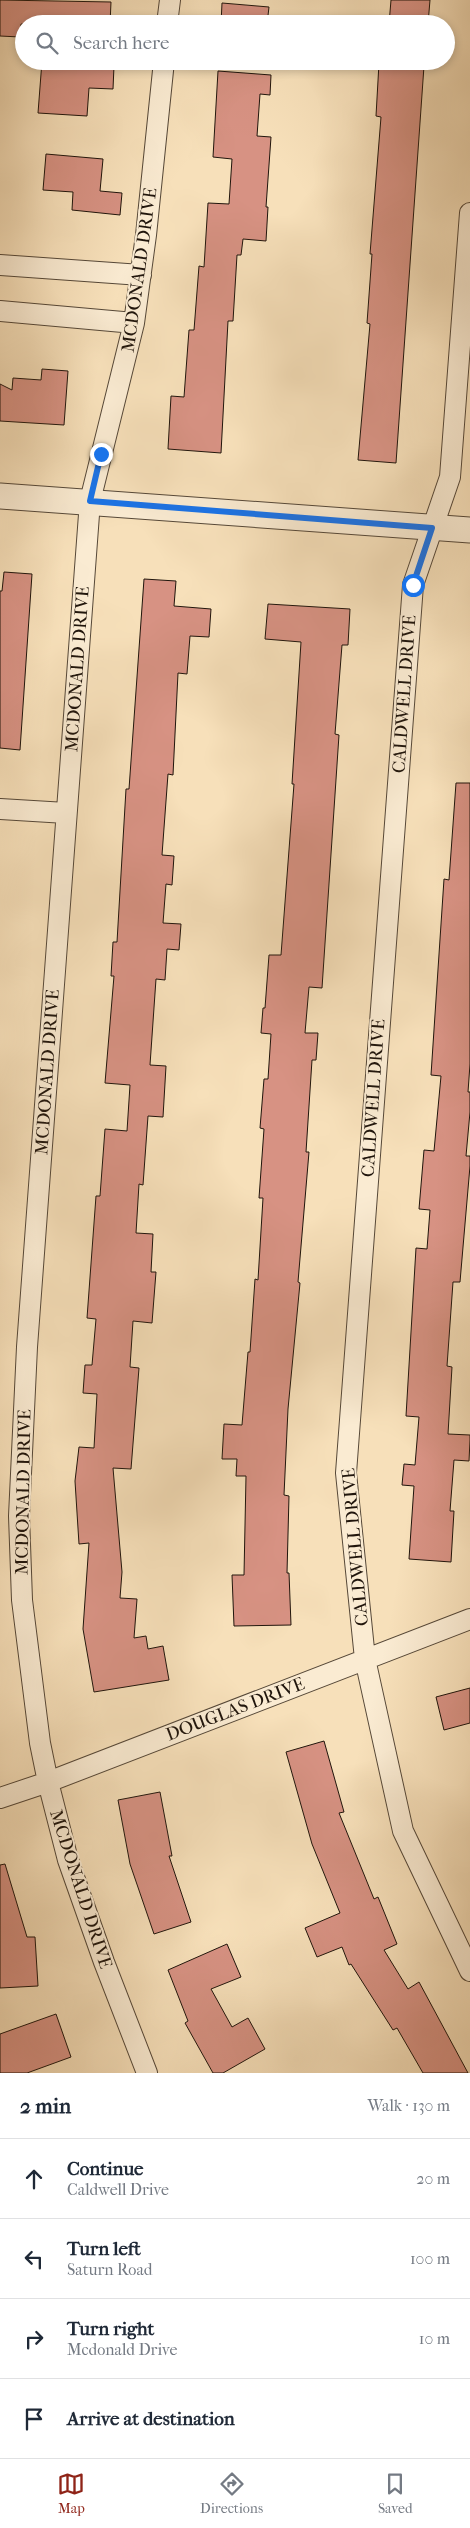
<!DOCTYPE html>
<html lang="en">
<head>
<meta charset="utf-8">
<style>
  :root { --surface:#fff; --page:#f6f6f7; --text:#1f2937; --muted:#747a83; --line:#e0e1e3; --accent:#8f2418 }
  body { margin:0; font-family:"IM FELL French Canon",serif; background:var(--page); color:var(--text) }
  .stop { position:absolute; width:15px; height:15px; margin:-11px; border:4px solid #1a73e8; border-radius:50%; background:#fff }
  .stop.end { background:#1a73e8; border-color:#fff; box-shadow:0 1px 5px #0008 }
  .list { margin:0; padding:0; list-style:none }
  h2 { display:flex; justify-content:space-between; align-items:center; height:65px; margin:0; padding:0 20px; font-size:21px }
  h2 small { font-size:16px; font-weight:400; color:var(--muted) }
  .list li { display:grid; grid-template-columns:32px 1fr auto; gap:15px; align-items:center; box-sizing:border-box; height:80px; padding:0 20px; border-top:1px solid var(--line) }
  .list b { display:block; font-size:19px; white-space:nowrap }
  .list p { margin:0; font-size:16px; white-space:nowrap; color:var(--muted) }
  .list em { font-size:16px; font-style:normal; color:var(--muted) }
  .icon { flex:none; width:28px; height:28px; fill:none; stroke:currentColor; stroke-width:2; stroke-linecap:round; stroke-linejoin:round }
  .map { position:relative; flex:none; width:470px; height:2073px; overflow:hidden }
  .search { position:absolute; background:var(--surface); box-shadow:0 2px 8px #0003; left:15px; right:15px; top:15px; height:55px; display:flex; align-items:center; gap:12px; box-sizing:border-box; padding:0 18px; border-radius:28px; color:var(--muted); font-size:19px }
  .sheet { height:385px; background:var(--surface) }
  nav { display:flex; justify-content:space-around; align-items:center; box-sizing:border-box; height:70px; border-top:1px solid var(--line); background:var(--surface); font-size:14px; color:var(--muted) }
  nav a { display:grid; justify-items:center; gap:2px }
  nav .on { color:var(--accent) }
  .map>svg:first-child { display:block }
  .building { fill:#d79283; stroke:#20150c }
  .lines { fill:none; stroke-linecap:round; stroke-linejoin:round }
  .minor-casing { stroke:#564838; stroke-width:22 }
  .tertiary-casing { stroke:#564838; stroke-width:27 }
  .minor { stroke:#faebd2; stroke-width:20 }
  .tertiary { stroke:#faebd2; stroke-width:25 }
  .route { stroke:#1a73e8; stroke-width:6 }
  .labels { text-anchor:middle; stroke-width:4; stroke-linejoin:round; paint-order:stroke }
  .street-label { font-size:18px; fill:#20150c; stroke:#faebd2 }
</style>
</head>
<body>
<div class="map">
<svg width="470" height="2073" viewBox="0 0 470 2073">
  <rect width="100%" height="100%" fill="#f7e0ba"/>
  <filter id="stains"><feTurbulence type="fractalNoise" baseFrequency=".004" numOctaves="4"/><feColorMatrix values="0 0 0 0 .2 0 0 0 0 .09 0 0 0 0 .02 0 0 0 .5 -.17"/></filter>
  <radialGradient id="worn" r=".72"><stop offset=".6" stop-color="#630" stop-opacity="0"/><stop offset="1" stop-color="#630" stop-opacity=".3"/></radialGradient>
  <!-- building -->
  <path class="building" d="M0 0 111 2 110 24H21L20 37 0 36Z
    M391 0H430L428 24H389Z
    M222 3 269 7 267 24H221Z
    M42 61 114 66 113 89 89 88 87 116 38 113Z
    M379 63 424 66 396 463 358 460 370 324 367 323 372 254H370L381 117 376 116Z
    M218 71 271 75 270 95 260 94 257 136 271 137 266 207H268L266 241 243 239 241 255H237L233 321H228L221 453 168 449 171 396 184 397 189 330H194L199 266 204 267 208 203 229 204 232 159 213 157Z
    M46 154 103 159 100 191 122 193 120 215 72 210 73 192 43 190Z
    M42 369 68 371 64 425 0 421V384L12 390 13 378 41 380Z
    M4 572 32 574 20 750 0 748V591H2Z
    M144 579 176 581 174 606 211 609 209 637 190 636 187 674 178 673 173 775 168 774 162 855 174 856 172 885 166 884 163 923 181 924 179 950 167 949 165 980 156 979 150 1065 166 1066 163 1117 148 1116 143 1185 139 1184 136 1233 153 1234 151 1272H156L152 1323 133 1321 130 1367 139 1368 131 1469 113 1468 122 1572 120 1598 137 1599 134 1638 146 1636 148 1649 163 1646 169 1680 94 1692 83 1629 89 1543 79 1544 75 1481 79 1447 94 1448 97 1394 83 1393 85 1365H92L96 1319 87 1318 96 1196H100L105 1129 127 1131 130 1085 105 1083 114 976H111L113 942H117L126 789H129Z
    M268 604 350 609 348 645H342L335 734 339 735 322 988 309 987 305 1033H318L316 1060H312L306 1152H309L298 1282 300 1283 288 1409 284 1495 289 1496 287 1573H289L291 1625 234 1626 232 1575H244L246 1476H236L237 1459H222L224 1424 242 1425 248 1352H250L255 1279 258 1280 263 1198H259L264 1129 260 1128 264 1079H268L271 1034 261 1033 263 1008H265L269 955H281L294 784H292L301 642 265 639Z
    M456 783H470V1064L468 1092H470V1112L466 1156H470V1166L460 1282H453L447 1366 452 1367 448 1434 470 1435V1440L469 1461 454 1460 450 1511H454L451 1562 409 1559 414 1486 402 1485 404 1464 415 1465 419 1417 406 1416 416 1248 427 1249 430 1210 419 1209 424 1150 434 1151 441 1076 431 1075 444 879 449 880Z
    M470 1688V1723L444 1730 436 1697Z
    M324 1741 344 1812 339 1813 374 1899 378 1897 397 1944 384 1950 408 1989 419 1982 468 2073H423L397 2028 393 2030 351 1964 349 1965 342 1947 317 1957 305 1928 340 1913 312 1844 286 1752Z
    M160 1792 172 1856H169L191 1922 154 1934 130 1864 118 1800Z
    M5 1864 27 1937H35L38 1986 0 1988V1865Z
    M227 1944 241 1977 211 1989 232 2027 248 2018 265 2049 223 2073H213L185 2023 188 2021 168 1970Z
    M56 2014 71 2057 27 2073H0V2034Z"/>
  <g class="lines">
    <!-- minor casing -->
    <g class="minor-casing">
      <path id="minor" d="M167 24 170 0
        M470 213 450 477 413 585 346 1473 365 1659 403 1831 470 1971
        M0 265 141 275
        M0 311 134 323
        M0 809 66 813
        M0 1798 48 1782 470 1619
        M147 2073 104 1962 68 1860 48 1782 40 1743 22 1600 19 1516 27 1347 90 501 134 323 146 235 164 61"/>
    </g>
    <!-- tertiary casing -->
    <g class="tertiary-casing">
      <path id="tertiary" d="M0 496 470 530"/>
    </g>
    <!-- minor -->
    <use href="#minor" class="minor"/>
    <!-- tertiary -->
    <use href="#tertiary" class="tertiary"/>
  </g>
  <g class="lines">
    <!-- route -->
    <path class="route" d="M101 454 90 501 432 528 413 585"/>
  </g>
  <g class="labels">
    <!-- street labels -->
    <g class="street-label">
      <text transform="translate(139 270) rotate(-82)" y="6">MCDONALD DRIVE</text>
      <text transform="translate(77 669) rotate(-86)" y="6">MCDONALD DRIVE</text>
      <text transform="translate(404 694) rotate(-86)" y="6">CALDWELL DRIVE</text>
      <text transform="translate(47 1072) rotate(-86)" y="6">MCDONALD DRIVE</text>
      <text transform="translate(373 1098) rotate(-86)" y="6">CALDWELL DRIVE</text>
      <text transform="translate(23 1492) rotate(-89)" y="6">MCDONALD DRIVE</text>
      <text transform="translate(355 1547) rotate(-95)" y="6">CALDWELL DRIVE</text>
      <text transform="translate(235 1709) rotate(-21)" y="6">DOUGLAS DRIVE</text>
      <text transform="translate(81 1889) rotate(72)" y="6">MCDONALD DRIVE</text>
    </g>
  </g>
  <rect width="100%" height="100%" filter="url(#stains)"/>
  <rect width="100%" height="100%" fill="url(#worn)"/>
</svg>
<div class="stop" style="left:413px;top:585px"></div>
<div class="stop end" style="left:101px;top:454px"></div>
<div class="search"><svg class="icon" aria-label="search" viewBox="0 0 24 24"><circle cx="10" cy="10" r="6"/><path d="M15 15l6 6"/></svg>Search here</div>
</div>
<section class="sheet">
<h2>2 min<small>Walk · 130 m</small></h2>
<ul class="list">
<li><svg class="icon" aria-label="ahead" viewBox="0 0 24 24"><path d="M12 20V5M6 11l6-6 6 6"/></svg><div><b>Continue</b><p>Caldwell Drive</p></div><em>20 m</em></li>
<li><svg class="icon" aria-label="left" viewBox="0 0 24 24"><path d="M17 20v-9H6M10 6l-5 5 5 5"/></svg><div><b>Turn left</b><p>Saturn Road</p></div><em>100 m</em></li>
<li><svg class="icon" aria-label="right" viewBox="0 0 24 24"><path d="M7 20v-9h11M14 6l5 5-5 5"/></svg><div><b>Turn right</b><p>Mcdonald Drive</p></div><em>10 m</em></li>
<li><svg class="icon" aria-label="arrive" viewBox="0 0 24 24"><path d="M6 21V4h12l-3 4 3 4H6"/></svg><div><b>Arrive at destination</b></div></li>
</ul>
</section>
<nav>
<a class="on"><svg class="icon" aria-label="map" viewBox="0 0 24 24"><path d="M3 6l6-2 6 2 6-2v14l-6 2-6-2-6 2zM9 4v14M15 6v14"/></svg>Map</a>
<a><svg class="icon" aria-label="directions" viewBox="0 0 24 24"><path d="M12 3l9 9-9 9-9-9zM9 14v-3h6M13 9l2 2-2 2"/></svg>Directions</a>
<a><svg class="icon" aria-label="saved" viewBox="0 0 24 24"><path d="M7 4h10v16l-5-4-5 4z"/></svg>Saved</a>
</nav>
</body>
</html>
